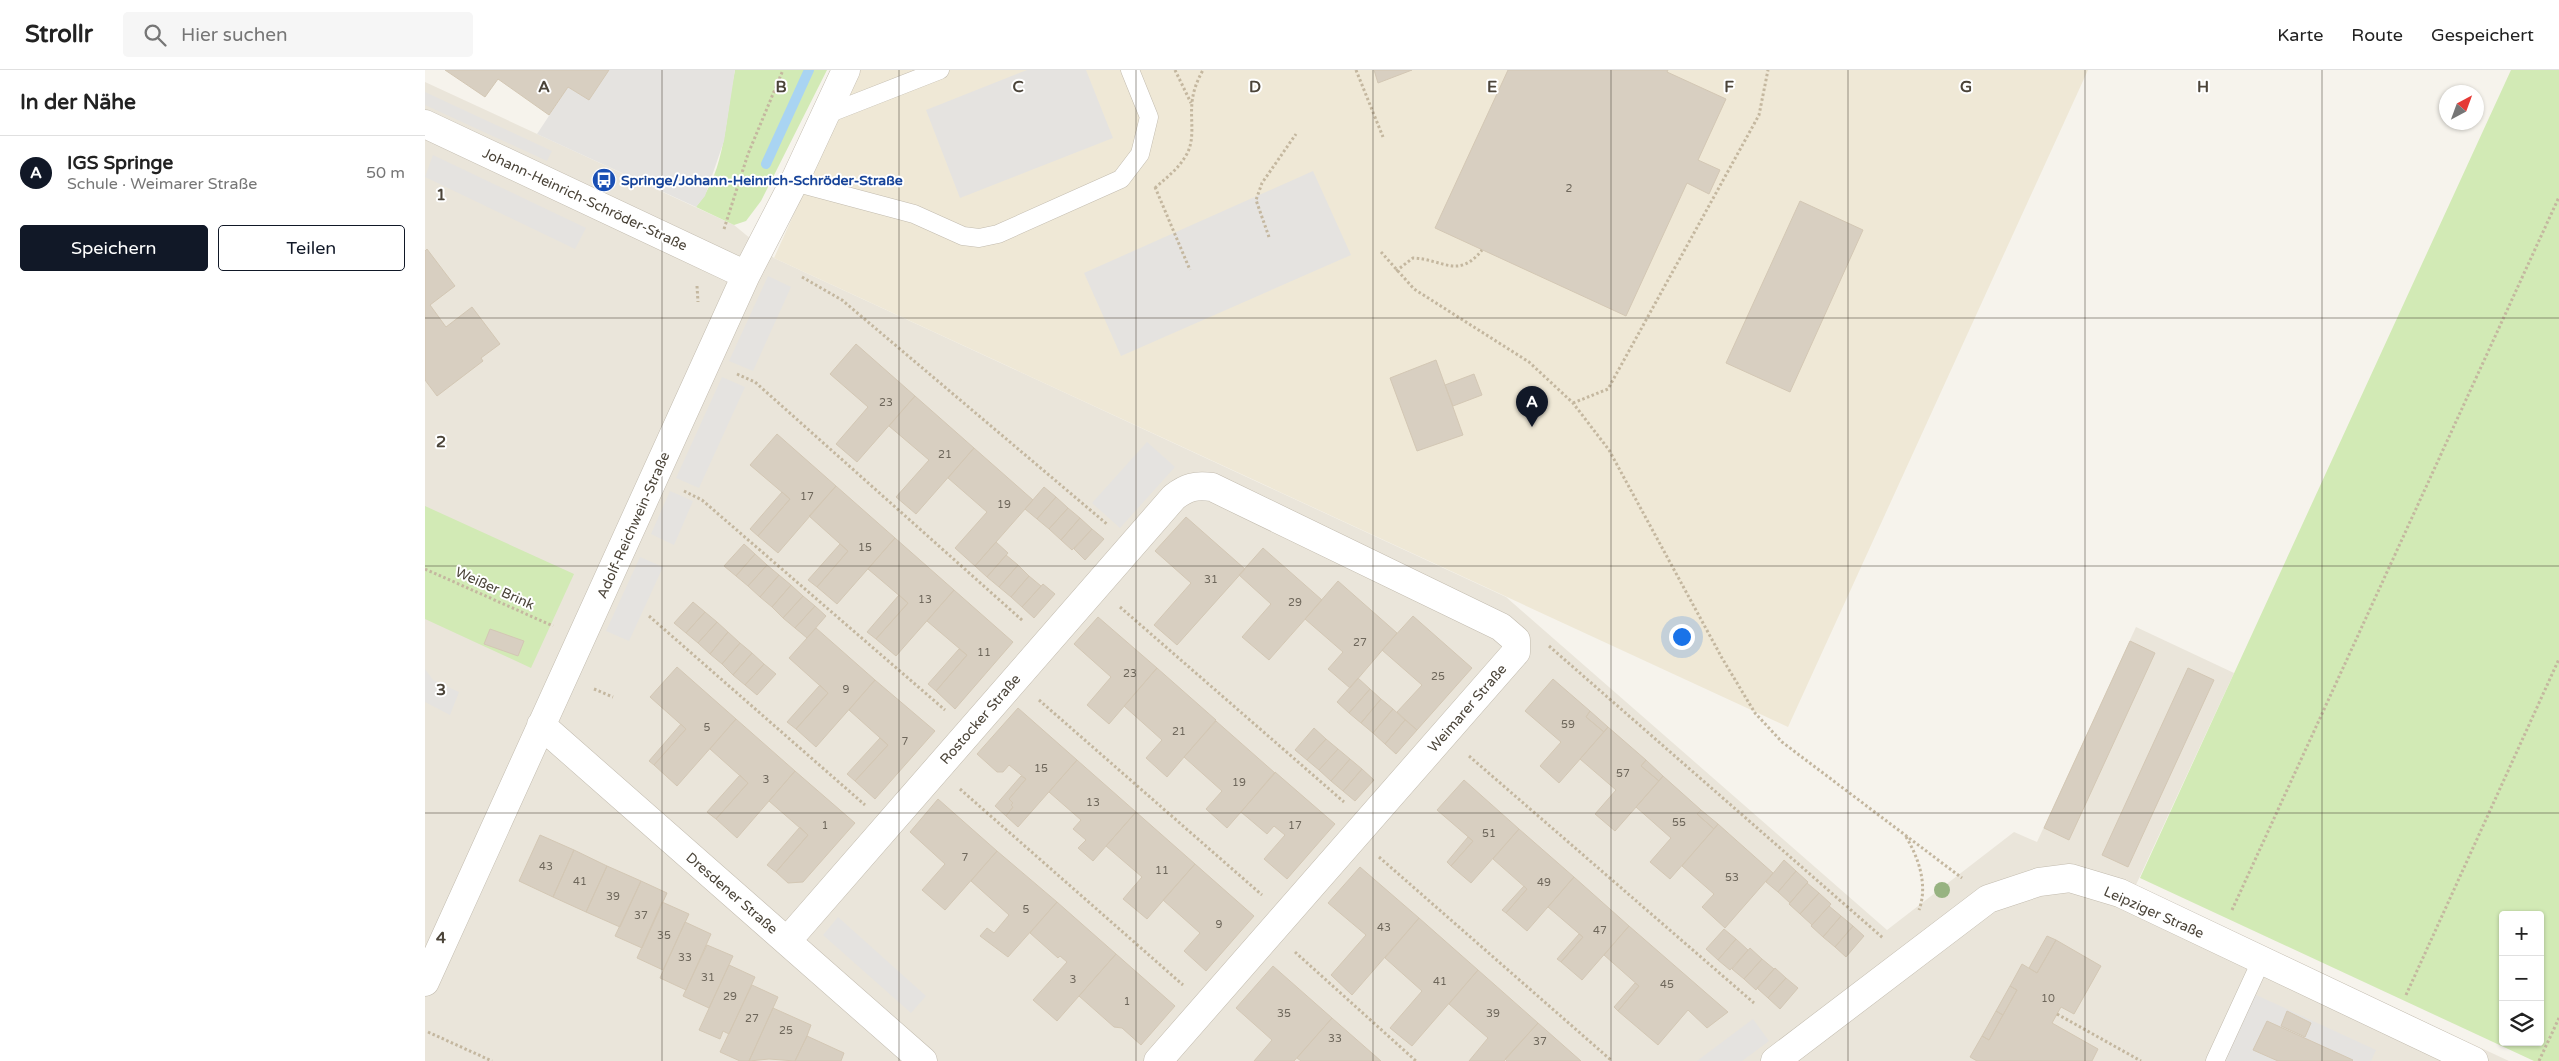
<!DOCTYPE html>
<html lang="de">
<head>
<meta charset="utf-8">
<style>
  :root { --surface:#fff; --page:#f6f6f6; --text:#222; --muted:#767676; --line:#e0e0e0; --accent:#111827 }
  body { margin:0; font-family:"Varela Round",sans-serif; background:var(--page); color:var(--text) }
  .controls { position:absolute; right:15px; bottom:15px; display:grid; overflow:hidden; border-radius:5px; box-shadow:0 1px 4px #0004 }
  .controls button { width:45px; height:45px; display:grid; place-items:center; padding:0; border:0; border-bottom:1px solid var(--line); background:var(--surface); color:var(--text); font:25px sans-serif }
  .compass { position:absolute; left:2014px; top:15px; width:45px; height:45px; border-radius:50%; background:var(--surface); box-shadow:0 1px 4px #0004; rotate:41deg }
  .you { position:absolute; left:1256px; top:566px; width:18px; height:18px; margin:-12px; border:4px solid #fff; border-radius:50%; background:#1a73e8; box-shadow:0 0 0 8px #1a73e833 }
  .badge { display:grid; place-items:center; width:32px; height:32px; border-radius:50%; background:var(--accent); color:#fff; font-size:16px; font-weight:700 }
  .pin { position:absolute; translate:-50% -41px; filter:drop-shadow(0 1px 2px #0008) }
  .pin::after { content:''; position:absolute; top:26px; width:18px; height:15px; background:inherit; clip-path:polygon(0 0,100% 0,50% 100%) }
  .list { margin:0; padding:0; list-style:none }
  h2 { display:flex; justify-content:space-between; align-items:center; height:65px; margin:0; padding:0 20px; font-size:21px }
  h2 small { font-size:16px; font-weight:400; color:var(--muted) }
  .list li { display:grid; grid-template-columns:32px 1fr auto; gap:15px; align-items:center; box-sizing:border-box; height:75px; padding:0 20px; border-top:1px solid var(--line) }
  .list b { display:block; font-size:19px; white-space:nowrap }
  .list p { margin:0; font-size:16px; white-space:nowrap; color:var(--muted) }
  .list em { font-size:16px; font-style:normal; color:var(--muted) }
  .actions { display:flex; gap:10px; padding:15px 20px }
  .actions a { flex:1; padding:11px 0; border:1px solid var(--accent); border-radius:5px; text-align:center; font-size:18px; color:var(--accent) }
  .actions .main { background:var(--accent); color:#fff }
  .icon { flex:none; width:28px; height:28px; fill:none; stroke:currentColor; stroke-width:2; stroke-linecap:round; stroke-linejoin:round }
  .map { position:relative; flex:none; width:2134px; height:991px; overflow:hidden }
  header { display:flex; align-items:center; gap:30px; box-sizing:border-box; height:70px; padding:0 25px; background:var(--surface); border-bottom:1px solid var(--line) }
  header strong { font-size:24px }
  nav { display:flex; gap:28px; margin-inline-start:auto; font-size:18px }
  .search { width:350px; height:45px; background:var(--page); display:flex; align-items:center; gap:12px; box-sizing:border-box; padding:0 18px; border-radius:5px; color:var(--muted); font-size:19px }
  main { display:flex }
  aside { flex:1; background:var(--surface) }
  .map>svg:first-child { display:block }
  .residential { fill:#eae5da }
  .education { fill:#efe8d6 }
  .green { fill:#d2eab5; fill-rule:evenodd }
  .parking { fill:#e5e3e0 }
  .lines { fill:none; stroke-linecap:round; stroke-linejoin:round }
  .stream { stroke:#a9d4f2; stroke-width:10 }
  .building { fill:#d8cfc1; stroke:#d3c7b4 }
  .service-casing { stroke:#c2bbae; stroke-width:19 }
  .minor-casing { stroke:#c2bbae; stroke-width:29 }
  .path { stroke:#c4b79f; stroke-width:3; stroke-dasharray:2.5 2.5; stroke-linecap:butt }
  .service { stroke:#fff; stroke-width:18 }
  .minor { stroke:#fff; stroke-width:28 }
  .tree { fill:#97b381 }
  .grid { fill:none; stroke:#4b4439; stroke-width:1; stroke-opacity:0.55 }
  .labels { text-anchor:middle; stroke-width:4; stroke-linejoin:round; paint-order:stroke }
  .number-label { font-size:11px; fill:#6e675b }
  .transit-label { font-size:14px; font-weight:bold; fill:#164399; stroke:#fff; text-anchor:start }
  .street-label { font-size:14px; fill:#4b4439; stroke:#fff }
  .grid-label { font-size:16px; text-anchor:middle; font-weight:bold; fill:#4b4439; stroke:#fff; stroke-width:4; stroke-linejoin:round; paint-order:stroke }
</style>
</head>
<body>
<header>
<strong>Strollr</strong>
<div class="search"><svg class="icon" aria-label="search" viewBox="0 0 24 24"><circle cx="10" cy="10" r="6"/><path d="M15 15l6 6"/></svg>Hier suchen</div>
<nav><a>Karte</a><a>Route</a><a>Gespeichert</a></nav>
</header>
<main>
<aside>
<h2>In der Nähe<small></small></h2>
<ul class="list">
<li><span class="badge">A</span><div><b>IGS Springe</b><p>Schule · Weimarer Straße</p></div><em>50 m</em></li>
</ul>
<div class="actions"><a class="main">Speichern</a><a>Teilen</a></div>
</aside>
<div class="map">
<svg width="2134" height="991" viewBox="0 0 2134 991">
  <rect width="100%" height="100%" fill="#f6f3ec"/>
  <!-- residential -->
  <path class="residential" d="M0 12 309 155 349 188 1081 527 1462 860 1589 762 1612 772 1711 557 1809 603 1710 817 2084 991H0Z"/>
  <!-- education -->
  <path class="education" d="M434 0H1663L1363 657 349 188Z"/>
  <!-- green -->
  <path class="green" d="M310 0H402L336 131 321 151 309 155 271 137C302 100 300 45 310 0Z
    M2086 0H2134V991H2109L1715 808ZM2078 845H2115V972H2078Z
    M0 436 149 504 106 598 0 549Z"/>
  <!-- parking -->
  <path class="parking" d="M184 0H310L299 71 280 126 271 137 112 64 143 17 164 30Z
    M602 0H661L688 68 535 128 501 40Z
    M0 22 127 81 122 91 0 35Z
    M8 85 161 158 150 179 0 107Z
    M888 101 926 185 696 286 659 203Z
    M343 206 366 217 328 301 304 291Z
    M297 307 320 317 274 418 251 408Z
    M722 372 750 397 695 458 667 433Z
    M245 421 268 431 249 475 226 464Z
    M215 487 238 497 204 571 181 561Z
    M0 599 8 610 34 622 25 645 0 632Z
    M413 847 501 926 486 943 398 865Z
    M1829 924 1951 980 1946 991H1798Z
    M1328 949 1344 971 1317 991H1272Z"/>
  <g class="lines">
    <!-- stream -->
    <path class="stream" d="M341 94 384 0"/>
  </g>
  <!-- building -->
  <path class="building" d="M20 0H184L164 30 143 17 124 45 73 9 60 27Z
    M949 0H987L953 13Z
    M1083 0H1243L1242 2 1301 29 1273 90 1295 100 1284 124 1262 113 1201 246 1010 158Z
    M1375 131 1438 160 1365 322 1301 293Z
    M2 179 30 216 5 235 21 257 47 237 75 274 56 288 58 291 12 326 0 310V181Z
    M431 274 490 326 432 392 411 374 443 337 405 304Z
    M1011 290 1038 365 992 381 965 308Z
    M1049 304 1057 325 1028 336 1020 315Z
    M490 326 549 378 491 444 471 427 504 390 464 356Z
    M352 364 411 416 353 483 333 466 365 429 325 395Z
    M549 378 608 430 550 496 530 478 562 442 523 408Z
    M411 416 470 468 412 534 392 517 423 481 384 446Z
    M619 417 631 427 612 449 600 439Z
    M357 422 365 429 333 466 325 459Z
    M631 427 643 438 624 459 612 449Z
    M643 438 655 448 636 470 624 459Z
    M761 447 820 499 752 575 729 555 766 513 730 481Z
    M655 448 667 459 647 480 636 470Z
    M667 459 679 469 660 490 649 479Z
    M470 468 529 520 471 586 451 569 483 533 443 499Z
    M571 472 583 483 562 507 550 496Z
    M319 474 330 484 311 506 299 496Z
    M415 474 423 481 392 517 383 510Z
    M838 478 897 530 844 590 817 567 846 534 814 505Z
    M330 484 342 495 323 516 311 506Z
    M581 485 593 495 574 517 562 507Z
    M342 495 354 505 335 527 323 516Z
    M593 495 604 506 586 527 574 517Z
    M354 505 366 515 347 537 335 527Z
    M604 506 616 516 597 537 586 527Z
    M913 511 972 563 925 618 903 599 918 582 880 549Z
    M618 514 630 524 609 548 597 537Z
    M366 515 378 526 358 548 347 537Z
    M529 520 588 572 530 639 511 621 542 585 502 551Z
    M474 525 483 533 451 569 442 562Z
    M378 526 390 536 370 558 358 548Z
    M268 532 280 542 261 563 249 553Z
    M390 536 401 546 382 568 370 558Z
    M280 542 292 552 273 573 261 563Z
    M988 546 1047 598 992 660 972 642 997 615 957 580Z
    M673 547 732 598 684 654 662 635 686 607 649 574Z
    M292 552 303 562 285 584 273 573Z
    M391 558 450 610 391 677 371 659 403 623 364 588Z
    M65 559 99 571 93 586 59 574Z
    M303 562 315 573 297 594 285 584Z
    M1705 571 1730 583 1644 770 1619 758Z
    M315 573 327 583 308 605 297 594Z
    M534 579 542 585 511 621 503 614Z
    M327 583 339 594 320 615 308 605Z
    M339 594 351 604 332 625 320 615Z
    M252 597 311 649 252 716 229 695 261 659 225 627Z
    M732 598 791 650 742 707 721 688 737 670 699 636Z
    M1763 598 1789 610 1703 797 1677 785Z
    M933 608 945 619 924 643 912 632Z
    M1128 609 1165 641 1161 647 1179 662 1134 713 1115 696 1136 672 1100 641Z
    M450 610 510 661 450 729 430 711 463 675 424 640Z
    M395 615 403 623 371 659 362 652Z
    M945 619 956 629 936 653 924 643Z
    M956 629 968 639 948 663 936 653Z
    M593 638 652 690 593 757 581 746 588 737 586 735 588 733 584 729 601 709 584 695 578 702H572L552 684Z
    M968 639 980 650 960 674 948 663Z
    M1165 641 1183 657 1179 662 1161 647Z
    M311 649 370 701 312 768 291 749 323 713 285 679Z
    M980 650 992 660 971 684 960 674Z
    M791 651 850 703 802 758 781 739 797 721 759 687Z
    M256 654 261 659 229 695 224 691Z
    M1183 657 1221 690 1216 696 1234 711 1190 761 1170 744 1191 720 1155 689Z
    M889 658 901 669 882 690 870 680Z
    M455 668 463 675 430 711 422 704Z
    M901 669 913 679 894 700 882 690Z
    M913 679 925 689 906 711 894 700Z
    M925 689 937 699 918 721 906 711Z
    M652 690 711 742 668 791 653 778 661 770 648 759 656 750 624 722Z
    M1221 690 1238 706 1234 711 1216 696Z
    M937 699 949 710 930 731 918 721Z
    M370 701 430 753 378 812 363 813 351 802 383 765 344 731Z
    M850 702 910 754 862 809 839 789 860 765 849 756 842 764 816 742Z
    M315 705 323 713 291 749 282 742Z
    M596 706 601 709 584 729 588 733 586 735 588 737 581 746 570 736Z
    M1238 706 1276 740 1272 744 1289 759 1245 809 1225 792 1246 768 1211 737Z
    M1039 710 1094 759 1046 813 1026 796 1048 771 1012 740Z
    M513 729 572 781 520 840 497 820 520 794 485 762Z
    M1276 740 1293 754 1289 759 1272 744Z
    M711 742 770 794 722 849 698 829 717 807 681 776Z
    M1293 754 1348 803 1300 858 1277 837 1289 824 1257 796Z
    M375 757 383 765 351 802 342 795Z
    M1094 759 1149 807 1102 861 1081 843 1102 819 1068 789Z
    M115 765 149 780 128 827 94 811Z
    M1043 767 1048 771 1026 796 1022 792Z
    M149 780 182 796 161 842 128 827Z
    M572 781 632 832 583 887 555 866 562 858 569 863 584 845 546 811Z
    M1359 790 1371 801 1353 822 1341 812Z
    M770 794 829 846 781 901 759 881 775 863 738 830Z
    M182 796 216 811 195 857 161 842Z
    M935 797 994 848 927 925 906 905 941 865 903 833Z
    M1371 801 1383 812 1365 833 1353 822Z
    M1149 807 1204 856 1157 910 1136 892 1158 867 1123 837Z
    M216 811 242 823 217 878 190 866Z
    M1382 813 1394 823 1375 844 1364 834Z
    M1099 816 1102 819 1081 843 1077 840Z
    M1394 823 1406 834 1387 855 1375 844Z
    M237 832 264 844 238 900 212 888Z
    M632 832 691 884 632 951 608 930 642 892 635 886 633 888 605 863Z
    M1404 836 1416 846 1398 867 1386 856Z
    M1416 846 1428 856 1410 877 1398 867Z
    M994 848 1053 900 987 976 965 958 997 921 960 888Z
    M260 852 286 864 261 920 235 908Z
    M1204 856 1303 942 1282 958 1263 940 1233 975 1193 941 1214 916 1179 885Z
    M1428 856 1439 866 1421 887 1410 877Z
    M1299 859 1311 869 1293 890 1281 879Z
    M1154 864 1158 867 1136 892 1132 889Z
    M1622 866 1631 870 1612 903 1604 898Z
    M1311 869 1323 880 1305 900 1293 890Z
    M1631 870 1676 896 1649 944 1636 937 1627 953 1673 979 1667 991H1552L1545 987 1557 966 1564 970 1592 920 1585 916 1597 894 1612 903Z
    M282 875 308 886 284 938 258 926Z
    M1325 878 1337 889 1319 909 1307 899Z
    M691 884 750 936 716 975 697 958 689 957 654 926Z
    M1337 889 1349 899 1331 920 1319 909Z
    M304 895 330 907 304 964 298 961 295 969 274 960Z
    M848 896 907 948 869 991H829L847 970 811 938Z
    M1350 898 1361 908 1343 928 1332 918Z
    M1053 900 1113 953 1079 991H1044L1063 968 1024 934Z
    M1361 908 1373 918 1355 939 1343 928Z
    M1210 913 1214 916 1193 941 1189 937Z
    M327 915 353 927 324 991H315L295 982Z
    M1585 916 1592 920 1578 945 1571 941Z
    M348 938 386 955 382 966 370 991 344 989 324 991Z
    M1571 941 1578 945 1564 970 1557 966Z
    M1862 941 1886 953 1880 967 1856 956Z
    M907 948 956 991H876L872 988Z
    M1842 951 1928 990 1927 991H1853L1828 980Z
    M1113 953 1156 991H1082L1080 989Z
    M382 966 419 983 416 991H370Z"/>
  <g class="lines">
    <!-- service casing -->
    <g class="service-casing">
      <path id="service" d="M400 45 515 0
        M369 112 489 144 538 166 554 168 573 164 696 109 715 84 724 47 705 0
        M1790 991 1836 891"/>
    </g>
    <!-- minor casing -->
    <g class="minor-casing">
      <path id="minor" d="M0 54 321 205
        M116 655 498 991
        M362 871 749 427C762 417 770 415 787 417L1076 557 1091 570V582L733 991
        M0 912 321 205 369 112 421 0
        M1350 991 1563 829 1614 812 1645 808 1695 823 2049 991"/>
    </g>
    <!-- path -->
    <path class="path" d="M750 0 766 33
      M931 0 958 67
      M730 117 765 200
      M730 118C741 108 753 99 760 87 771 71 765 51 767 33 768 21 772 11 778 0
      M299 159 323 84 358 0
      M844 167 831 130 837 113 871 64
      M956 182 989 219 1104 292 1148 333 1184 380 1297 588 1330 643 1357 672 1537 808
      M971 201 988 188C1018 189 1033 210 1057 180
      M377 207 417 230 683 455
      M272 216 273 232
      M312 304 330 312 598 551
      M1148 333 1183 319 1334 45 1343 0
      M259 421 277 430 520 640
      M0 499 128 556
      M695 537 919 732
      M224 546 440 735
      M1124 576 1458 868
      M169 619 188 627
      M614 630 837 825
      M1044 686 1329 933
      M535 719 758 915
      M1481 767C1494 788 1503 816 1494 840
      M954 787 1187 991
      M1807 840 2134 127
      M870 882 991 991
      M1981 925 2134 589
      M1632 944 1716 991
      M3 962 67 991
      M2114 991 2134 948"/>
    <!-- service -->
    <use href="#service" class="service"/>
    <!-- minor -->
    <use href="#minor" class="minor"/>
  </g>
  <!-- trees -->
  <circle class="tree" cx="1517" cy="820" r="8"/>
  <!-- grid -->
  <path class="grid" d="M237 0V991M474 0V991M711 0V991M948 0V991M1186 0V991M1423 0V991M1660 0V991M1897 0V991M0 248H2134M0 496H2134M0 743H2134"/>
  <!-- icons -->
  <defs>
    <g id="bus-disc" transform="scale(1.25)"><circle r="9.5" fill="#1a4fb4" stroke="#fff"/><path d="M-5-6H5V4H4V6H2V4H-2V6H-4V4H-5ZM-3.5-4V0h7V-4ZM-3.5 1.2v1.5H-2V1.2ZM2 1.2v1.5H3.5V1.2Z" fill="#fff"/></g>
  </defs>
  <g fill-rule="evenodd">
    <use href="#bus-disc" x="179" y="110"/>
  </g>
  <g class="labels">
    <!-- number labels -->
    <g class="number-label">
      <text x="1144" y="122">2</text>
      <text x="461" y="336">23</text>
      <text x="520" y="388">21</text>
      <text x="382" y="430">17</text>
      <text x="579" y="438">19</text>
      <text x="440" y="481">15</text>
      <text x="786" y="513">31</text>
      <text x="500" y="533">13</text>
      <text x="870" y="536">29</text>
      <text x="935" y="576">27</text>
      <text x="559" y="586">11</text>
      <text x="705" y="607">23</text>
      <text x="1013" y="610">25</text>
      <text x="421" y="623">9</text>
      <text x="1143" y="658">59</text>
      <text x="282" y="661">5</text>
      <text x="754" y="665">21</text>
      <text x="480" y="675">7</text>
      <text x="616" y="702">15</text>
      <text x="1198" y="707">57</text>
      <text x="341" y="713">3</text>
      <text x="814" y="716">19</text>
      <text x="668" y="736">13</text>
      <text x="1254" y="756">55</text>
      <text x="400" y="759">1</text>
      <text x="870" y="759">17</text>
      <text x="1064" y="767">51</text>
      <text x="540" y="791">7</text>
      <text x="121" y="800">43</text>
      <text x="737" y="804">11</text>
      <text x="1307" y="811">53</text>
      <text x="155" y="815">41</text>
      <text x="1119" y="816">49</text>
      <text x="188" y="830">39</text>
      <text x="601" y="843">5</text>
      <text x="216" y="849">37</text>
      <text x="794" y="858">9</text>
      <text x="959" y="861">43</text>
      <text x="1175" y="864">47</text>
      <text x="239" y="869">35</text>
      <text x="260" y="891">33</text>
      <text x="283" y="911">31</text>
      <text x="648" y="913">3</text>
      <text x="1015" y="915">41</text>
      <text x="1242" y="918">45</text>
      <text x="305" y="930">29</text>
      <text x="1623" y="932">10</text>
      <text x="702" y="935">1</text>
      <text x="859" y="947">35</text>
      <text x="1068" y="947">39</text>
      <text x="327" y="952">27</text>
      <text x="361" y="964">25</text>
      <text x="910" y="972">33</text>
      <text x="1115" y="975">37</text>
    </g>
    <!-- transit labels -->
    <g class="transit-label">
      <text x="196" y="115">Springe/Johann-Heinrich-Schröder-Straße</text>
    </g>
    <!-- street labels -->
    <g class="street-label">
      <text transform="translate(160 129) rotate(25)" y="5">Johann-Heinrich-Schröder-Straße</text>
      <text transform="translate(208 455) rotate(-66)" y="5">Adolf-Reichwein-Straße</text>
      <text transform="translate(70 518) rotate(24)" y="5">Weißer Brink</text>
      <text transform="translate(1042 638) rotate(-49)" y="5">Weimarer Straße</text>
      <text transform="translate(555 649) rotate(-49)" y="5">Rostocker Straße</text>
      <text transform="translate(307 823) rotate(41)" y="5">Dresdener Straße</text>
      <text transform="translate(1729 842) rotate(24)" y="5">Leipziger Straße</text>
    </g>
  </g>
  <g class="grid-label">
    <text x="119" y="22">A</text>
    <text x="356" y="22">B</text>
    <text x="593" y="22">C</text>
    <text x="830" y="22">D</text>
    <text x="1067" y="22">E</text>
    <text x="1304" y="22">F</text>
    <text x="1541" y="22">G</text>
    <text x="1778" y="22">H</text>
    <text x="16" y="130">1</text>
    <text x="16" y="377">2</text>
    <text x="16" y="625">3</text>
    <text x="16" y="873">4</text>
  </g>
</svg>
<div class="controls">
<button>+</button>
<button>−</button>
<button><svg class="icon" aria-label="layers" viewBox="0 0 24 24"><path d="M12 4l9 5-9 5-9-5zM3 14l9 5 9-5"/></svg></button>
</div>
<svg class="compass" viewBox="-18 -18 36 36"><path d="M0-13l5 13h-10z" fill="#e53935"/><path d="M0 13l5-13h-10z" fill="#767676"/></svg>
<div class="you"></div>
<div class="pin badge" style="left:1107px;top:357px">A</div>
</div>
</main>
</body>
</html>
